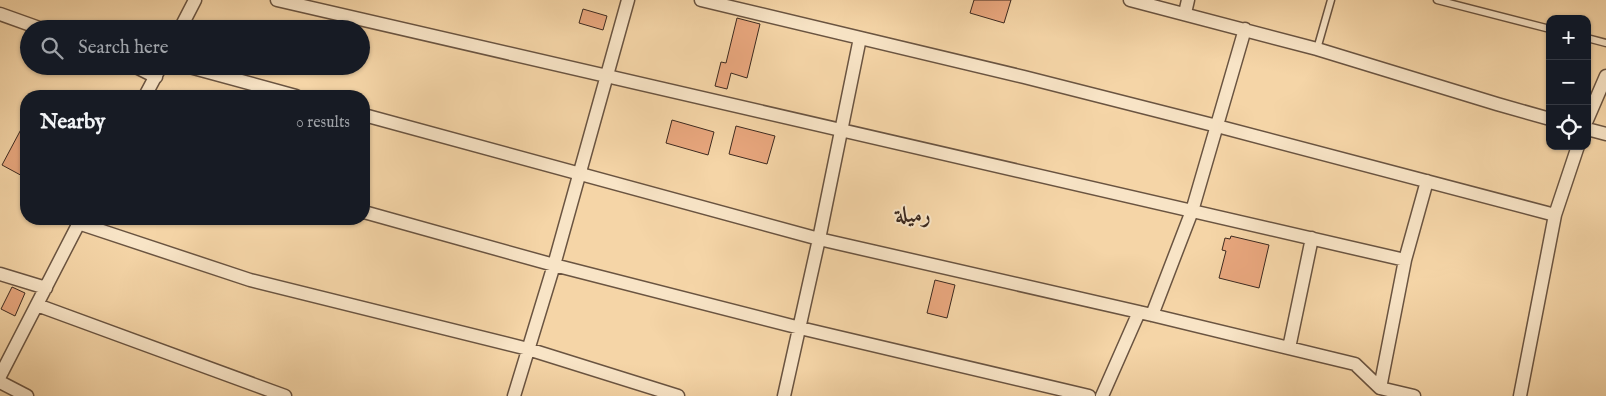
<!DOCTYPE html>
<html lang="en">
<head>
<meta charset="utf-8">
<style>
  :root { --surface:#171b24; --page:#20242c; --text:#f1f3f6; --muted:#9ea1a6; --line:#363941 }
  body { margin:0; font-family:"IM FELL English",Amiri,serif; background:var(--page); color:var(--text) }
  .controls { position:absolute; right:15px; top:15px; display:grid; overflow:hidden; border-radius:10px; box-shadow:0 1px 4px #0004 }
  .controls button { width:45px; height:45px; display:grid; place-items:center; padding:0; border:0; border-bottom:1px solid var(--line); background:var(--surface); color:var(--text); font:25px sans-serif }
  .list { margin:0; padding:0; list-style:none }
  h2 { display:flex; justify-content:space-between; align-items:center; height:65px; margin:0; padding:0 20px; font-size:21px }
  h2 small { font-size:16px; font-weight:400; color:var(--muted) }
  .icon { flex:none; width:28px; height:28px; fill:none; stroke:currentColor; stroke-width:2; stroke-linecap:round; stroke-linejoin:round }
  .map { position:relative; flex:none; width:1606px; height:396px; overflow:hidden }
  .search { position:absolute; background:var(--surface); box-shadow:0 1px 4px #0004; left:20px; top:20px; width:350px; height:55px; display:flex; align-items:center; gap:12px; box-sizing:border-box; padding:0 18px; border-radius:28px; color:var(--muted); font-size:19px }
  .panel { position:absolute; background:var(--surface); box-shadow:0 1px 4px #0004; left:20px; top:90px; width:350px; height:135px; border-radius:20px }
  .map>svg:first-child { display:block }
  .building { fill:#e9a77e; stroke:#3c291f }
  .lines { fill:none; stroke-linecap:round; stroke-linejoin:round }
  .lane-casing { stroke:#6a5441; stroke-width:9 }
  .street-casing { stroke:#6a5441; stroke-width:15 }
  .lane { stroke:#f8e4c6; stroke-width:6 }
  .street { stroke:#f8e4c6; stroke-width:12 }
  .labels { text-anchor:middle; stroke-width:4; stroke-linejoin:round; paint-order:stroke }
  .district-label { font-size:22px; font-weight:bold; fill:#3c291f; stroke:#f8e4c6 }
</style>
</head>
<body>
<div class="map">
<svg width="1606" height="396" viewBox="0 0 1606 396">
  <rect width="100%" height="100%" fill="#f5d5a7"/>
  <filter id="stains"><feTurbulence type="fractalNoise" baseFrequency=".004" numOctaves="4"/><feColorMatrix values="0 0 0 0 .2 0 0 0 0 .09 0 0 0 0 .02 0 0 0 .5 -.17"/></filter>
  <radialGradient id="worn" r=".72"><stop offset=".6" stop-color="#630" stop-opacity="0"/><stop offset="1" stop-color="#630" stop-opacity=".3"/></radialGradient>
  <!-- building -->
  <path class="building" d="M974 0H1011L1004 23 970 13Z
    M583 9 607 16 603 30 579 23Z
    M737 18 760 24 747 78 731 73 727 89 715 86 721 62 726 63Z
    M26 120V178L2 165Z
    M672 120 714 132 708 155 666 143Z
    M736 126 775 136 767 164 729 154Z
    M1231 236 1269 245 1259 288 1219 278 1226 251 1222 250 1225 238 1230 239Z
    M935 280 955 285 947 318 927 313Z
    M12 287 25 293 15 316 1 309Z"/>
  <g class="lines">
    <!-- lane casing -->
    <g class="lane-casing">
      <path id="lane" d="M1437 0 1550 29
        M1587 38 1606 43
        M1317 49 1331 0"/>
    </g>
    <!-- street casing -->
    <g class="street-casing">
      <path id="street" d="M277 0 1405 260
        M701 0 1024 77 1217 126 1555 215
        M1130 0 1317 49 1497 104 1550 119
        M1185 13 1188 0
        M0 14 42 29
        M180 29 195 0
        M134 66 156 77
        M186 66 296 96
        M145 96 161 66
        M364 115 819 239 1152 315 1355 364 1380 388 1414 396
        M1587 120 1606 76
        M1587 129 1606 134
        M364 212 554 265 800 328 1089 396
        M78 223 250 280 528 349 678 396
        M0 274 46 288
        M37 305 285 396
        M1152 315 1192 211 1245 29
        M1289 348 1312 238
        M0 376 81 219
        M0 382 27 396
        M1380 388 1405 260 1427 181
        M514 396 554 265 628 0
        M784 396 819 239 860 38
        M1102 396 1139 312
        M1520 396 1555 215 1578 146"/>
    </g>
    <!-- lane -->
    <use href="#lane" class="lane"/>
    <!-- street -->
    <use href="#street" class="street"/>
  </g>
  <g class="labels">
    <!-- district labels -->
    <g class="district-label">
      <text x="913" y="222">رميلة</text>
    </g>
  </g>
  <rect width="100%" height="100%" filter="url(#stains)"/>
  <rect width="100%" height="100%" fill="url(#worn)"/>
</svg>
<div class="controls">
<button>+</button>
<button>−</button>
<button><svg class="icon" aria-label="locate" viewBox="0 0 24 24"><circle cx="12" cy="12" r="6"/><path d="M12 2v4M12 18v4M2 12h4M18 12h4"/></svg></button>
</div>
<div class="search"><svg class="icon" aria-label="search" viewBox="0 0 24 24"><circle cx="10" cy="10" r="6"/><path d="M15 15l6 6"/></svg>Search here</div>
<section class="panel">
<h2>Nearby<small>0 results</small></h2>
<ul class="list">
</ul>
</section>
</div>
</body>
</html>
